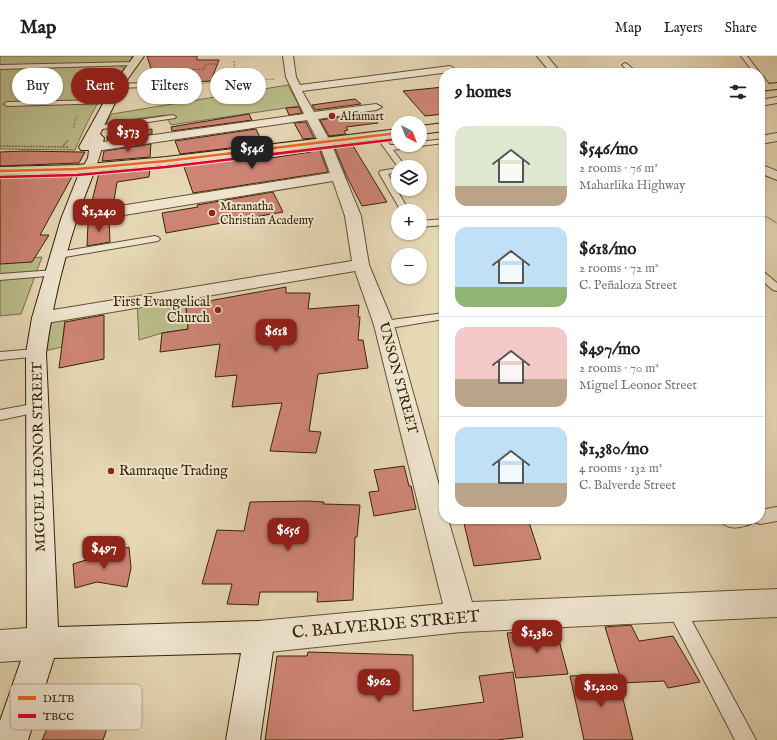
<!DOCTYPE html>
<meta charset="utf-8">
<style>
body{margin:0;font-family:"IM FELL English",serif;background:#f2f2f2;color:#202124;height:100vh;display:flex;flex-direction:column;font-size:15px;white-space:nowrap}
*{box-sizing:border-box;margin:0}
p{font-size:13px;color:#757577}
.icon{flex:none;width:22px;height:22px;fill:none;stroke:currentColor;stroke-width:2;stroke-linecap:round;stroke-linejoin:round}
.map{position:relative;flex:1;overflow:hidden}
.details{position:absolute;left:439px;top:12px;width:326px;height:456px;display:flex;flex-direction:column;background:#fff;border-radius:16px;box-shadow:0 1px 3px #0004}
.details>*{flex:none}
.top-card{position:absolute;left:12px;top:12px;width:367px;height:36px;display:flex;gap:8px}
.needle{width:26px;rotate:138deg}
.tools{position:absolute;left:391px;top:60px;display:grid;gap:8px}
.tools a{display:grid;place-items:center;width:36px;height:36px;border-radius:50%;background:#fff;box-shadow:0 1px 3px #0004;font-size:20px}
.price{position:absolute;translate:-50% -34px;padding:0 9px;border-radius:8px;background:#8f2418;color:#fff;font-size:13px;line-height:26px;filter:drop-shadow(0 1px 2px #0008)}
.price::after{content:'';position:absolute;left:50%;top:24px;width:12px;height:9px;margin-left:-6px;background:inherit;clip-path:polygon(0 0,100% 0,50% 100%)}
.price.selected{background:#222;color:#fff}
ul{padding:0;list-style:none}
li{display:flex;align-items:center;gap:12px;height:100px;padding:0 16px}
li+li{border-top:1px solid #e0e0e0}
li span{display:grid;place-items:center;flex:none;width:112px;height:80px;border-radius:12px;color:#555}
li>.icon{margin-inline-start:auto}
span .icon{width:48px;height:48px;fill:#fffc;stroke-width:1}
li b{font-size:17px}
h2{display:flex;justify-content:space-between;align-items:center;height:48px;padding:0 16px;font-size:17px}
.pill{padding:0 14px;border-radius:18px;background:#fff;box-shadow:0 1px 3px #0004;font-size:14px;line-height:36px}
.pill.selected{background:#8f2418;color:#fff}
header{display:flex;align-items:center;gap:24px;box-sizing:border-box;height:56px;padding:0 20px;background:#fff;border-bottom:1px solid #e0e0e0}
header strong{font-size:19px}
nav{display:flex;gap:22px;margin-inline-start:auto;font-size:14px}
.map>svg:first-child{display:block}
.green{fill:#babd8a;stroke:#787048}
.building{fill:#ce8475;stroke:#362306}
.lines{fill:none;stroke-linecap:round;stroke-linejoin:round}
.lane-casing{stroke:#625032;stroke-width:2}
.street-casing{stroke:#625032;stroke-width:2}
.secondary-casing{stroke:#362306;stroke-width:2}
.primary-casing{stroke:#362306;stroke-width:2}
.path-far1{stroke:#362306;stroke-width:1;stroke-dasharray:0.5 1;stroke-linecap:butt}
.path{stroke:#362306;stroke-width:1.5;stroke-dasharray:0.5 1;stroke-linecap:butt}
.lane{fill:#efe5cf;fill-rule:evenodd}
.street{fill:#efe5cf;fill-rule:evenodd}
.secondary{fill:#efe5cf;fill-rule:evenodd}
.primary{fill:#e6d7b5;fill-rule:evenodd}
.bus-1-casing{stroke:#efe5cf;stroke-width:4.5}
.bus-2-casing{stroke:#efe5cf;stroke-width:4.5}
.bus-1{stroke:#f26522;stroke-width:2.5}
.bus-2{stroke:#e4002b;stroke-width:2.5}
.poi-dot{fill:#8f2418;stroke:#efe5cf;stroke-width:1.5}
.labels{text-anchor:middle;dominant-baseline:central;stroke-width:4;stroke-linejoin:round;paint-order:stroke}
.far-poi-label{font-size:12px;fill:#362306;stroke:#efe5cf;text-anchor:start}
.poi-label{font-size:14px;fill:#362306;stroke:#efe5cf;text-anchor:end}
.street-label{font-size:14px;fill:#362306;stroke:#efe5cf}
.near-street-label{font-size:17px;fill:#362306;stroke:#efe5cf}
.key{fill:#efe5cf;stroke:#b8ab93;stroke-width:1}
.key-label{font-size:11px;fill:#362306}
</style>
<header>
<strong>Map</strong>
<nav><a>Map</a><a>Layers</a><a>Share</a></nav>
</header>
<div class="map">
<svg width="777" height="684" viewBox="0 0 777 684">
<rect width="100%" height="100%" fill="#e6d7b5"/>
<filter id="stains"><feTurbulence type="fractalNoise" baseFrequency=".005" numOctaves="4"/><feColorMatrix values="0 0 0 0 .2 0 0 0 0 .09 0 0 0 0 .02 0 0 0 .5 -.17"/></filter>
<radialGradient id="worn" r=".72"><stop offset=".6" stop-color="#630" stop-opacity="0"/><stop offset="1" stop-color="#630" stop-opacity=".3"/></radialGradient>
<path class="green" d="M0,0H132L130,7L118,9L125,12C106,26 84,71 75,94L0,93Z
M288,29L299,50L171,69L165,59L106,67L112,58Z
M42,201L21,258L0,260V204Z
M184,237L188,273L162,277L139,284L137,246Z
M41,262L65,263L62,291L36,297Z"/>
<path class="building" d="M147,0H197V4H219L211,25L177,27V23L174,21L168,25H155Z
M444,31V58L425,60L403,35Z
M355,43L361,48L315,54L312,49Z
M299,51L302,57L289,59L286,52Z
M369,57L378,67L346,71L348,74L344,75L346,78L329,80L320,64Z
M249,58L252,64L172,75L171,71Z
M306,66L314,82L303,83L294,67Z
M152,73V78L107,84V80Z
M256,73L263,88L180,98L175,85Z
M151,88L150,101L102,105L104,95Z
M352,88L387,146L362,150L346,119L334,90Z
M319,92L328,116L193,137L183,108L268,98L270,102L311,96L309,93Z
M24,95L81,96H85L79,107L0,110V96Z
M150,112L149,121L117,126L113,150L90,153L99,117Z
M73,119L40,179H49L32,206L0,208V120Z
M273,136L283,156L166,177L162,157L198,151L197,149Z
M109,163L110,186L87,190L88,167Z
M286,231V237H310L308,253L359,249L358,261H360L358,284H363L368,312L318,318L309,375L321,376L316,397L270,395L282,347L232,351L237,319L215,321L220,288L160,296L162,277L188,273L186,249Z
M104,259V303L59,312L65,266Z
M404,410L409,430H411L416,453L374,460L369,436L379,435L374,414Z
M308,445L324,446L323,448L360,449L357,481H355L353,544L317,546L318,536H260L258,549L227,548L232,528H202L217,474L244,475L250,446Z
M463,463H528L541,503L474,510Z
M129,491L131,512L127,531L97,526L75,532L73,508Z
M631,569L639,585L673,580L700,626L668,632L664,625L622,627L605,571Z
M556,573L568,618L516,622L507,577Z
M308,596L413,599V655L484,646L479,620L513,616L523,681L496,684H265L277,600H307Z
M617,618L633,684H584L570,620Z
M53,659L111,661L103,684H42Z"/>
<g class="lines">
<g class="lane-casing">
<path id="lane" d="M741,0H747L760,17H754Z
M135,6L136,7L133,9L0,13V9Z
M625,7L627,8L638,17H631L622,9Z
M760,18L762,19L771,31L770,32H766L760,24Z
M173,22L176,24L175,28L172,30L118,32L115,30L118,28L169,26L171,23Z
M109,44L111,45V47L7,50L4,48L7,46Z
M173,59L176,61L175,62L96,74L93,72L96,70Z
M376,77H382L390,89H415L411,91L393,94L406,111H398L375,79Z
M444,83V87L420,90L417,89H420V86Z
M398,112V116L388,118L409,155H401L379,117L380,115Z
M444,163V169L420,171V165Z
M155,180L158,181L160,183L158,185L59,202L54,199L59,196Z
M55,214L59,215L60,217L59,219L0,224V218Z
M760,215L764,216L777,227V235L773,234L760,223Z
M444,257V263L384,273L380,272L378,269L380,266L384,265Z
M36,293L40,294L42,297L40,300L0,304V296Z
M38,347L43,349L45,352L43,355L0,364V354Z
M777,451V465L760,468L754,466L753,463H760V454Z
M720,463H753L751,468C740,472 726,475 720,463Z
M675,542L681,545L756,684H735L666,551L669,545Z"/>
</g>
<g class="street-casing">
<path id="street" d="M283,0H293L296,21L300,29L450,10L455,13L450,16L302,35L314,56L376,48L382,51L376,54L318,63L331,87L361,160L369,209L394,269L444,447V463H448L472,546L777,533V561L461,576L259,597L248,592L243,581L248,570L259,565L443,548L374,269L355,215L41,268L34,266L32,262L34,258L41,256L352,205L345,160L333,125L69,168L64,166L61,163L64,160L69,158L330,117L319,87L307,64L96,95L92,94L90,91L92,88L96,87L304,58L286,21Z
M537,0H547L561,17H551Z
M777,41V47L760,50V44Z
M777,77V85L760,88V80Z
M760,108L777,115V124L760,117Z
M43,571L54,576L59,587L54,598L43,603L0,606V574Z"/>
</g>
<g class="secondary-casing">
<path id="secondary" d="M134,0H144L124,28L100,78L104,82C99,110 85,135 77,163C63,206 52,252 46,297L58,571L259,565L270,570L275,581L260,684H226L241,597L54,602L28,684H0V665L27,587L26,297L32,262L61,163L78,120L88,102L89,94H81L79,91L114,28Z"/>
</g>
<g class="primary-casing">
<path id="primary" d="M777,27V33L760,35V29Z
M444,67V75L420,78V70Z
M398,73V81L166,109L77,117L0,119V111L77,109L166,101Z"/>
</g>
<path class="path-far1" d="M234,5L235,18L232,23L233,25L275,23
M183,14L204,13L206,8H217
M187,30L232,23
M21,34L30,25
M74,72V66L78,60"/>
<path class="path" d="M0,90L69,91
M62,91L68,84
M760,157L777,167"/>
<use href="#lane" class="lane"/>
<use href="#street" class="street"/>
<use href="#secondary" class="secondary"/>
<use href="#primary" class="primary"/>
<g class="bus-1-casing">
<path id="bus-1" d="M0,115L77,113L166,105L398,77"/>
</g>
<g class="bus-2-casing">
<path id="bus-2" d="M0,121L77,119L166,111L398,83"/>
</g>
<use href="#bus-1" class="bus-1"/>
<use href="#bus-2" class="bus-2"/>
</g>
<g class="poi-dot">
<circle cx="332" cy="60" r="4"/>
<circle cx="212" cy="157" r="4"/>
<circle cx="218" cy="254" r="4"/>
<circle cx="111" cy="415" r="4"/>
</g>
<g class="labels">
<g class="far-poi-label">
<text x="340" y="60">Alfamart</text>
<text x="220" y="150">Maranatha<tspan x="220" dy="14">Christian Academy</tspan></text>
</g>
<g class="poi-label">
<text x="210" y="246">First Evangelical<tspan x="210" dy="16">Church</tspan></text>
<text x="119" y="415" text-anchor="start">Ramraque Trading</text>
</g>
<g class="street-label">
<text transform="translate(398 322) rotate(75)">UNSON STREET</text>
<text transform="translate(39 401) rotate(-91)">MIGUEL LEONOR STREET</text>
</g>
<g class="near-street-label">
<text transform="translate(386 569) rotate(-5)">C. BALVERDE STREET</text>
</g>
</g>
<rect x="10" y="628" width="132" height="46" rx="6" class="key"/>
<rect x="18" y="640" width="18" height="4" fill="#f26522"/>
<rect x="18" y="658" width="18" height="4" fill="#e4002b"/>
<g class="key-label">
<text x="43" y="646">DLTB</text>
<text x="43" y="664">TBCC</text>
</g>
<rect width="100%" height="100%" filter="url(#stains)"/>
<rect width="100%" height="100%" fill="url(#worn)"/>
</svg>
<div class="tools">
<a><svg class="needle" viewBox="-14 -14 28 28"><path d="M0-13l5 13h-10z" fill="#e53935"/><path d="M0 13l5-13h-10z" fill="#757577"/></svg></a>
<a><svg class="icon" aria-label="layers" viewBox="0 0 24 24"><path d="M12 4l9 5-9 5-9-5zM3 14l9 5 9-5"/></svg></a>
<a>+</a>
<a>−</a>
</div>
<b class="price" style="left:128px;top:97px">$373</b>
<b class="price selected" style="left:252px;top:114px">$546</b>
<b class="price" style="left:99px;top:177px">$1,240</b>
<b class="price" style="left:276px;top:297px">$618</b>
<b class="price" style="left:288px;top:496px">$656</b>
<b class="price" style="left:104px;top:514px">$497</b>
<b class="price" style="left:537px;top:598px">$1,380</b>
<b class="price" style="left:379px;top:647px">$962</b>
<b class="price" style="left:601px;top:652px">$1,200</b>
<div class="top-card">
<a class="pill">Buy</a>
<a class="pill selected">Rent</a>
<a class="pill">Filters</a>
<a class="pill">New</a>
</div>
<section class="details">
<h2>9 homes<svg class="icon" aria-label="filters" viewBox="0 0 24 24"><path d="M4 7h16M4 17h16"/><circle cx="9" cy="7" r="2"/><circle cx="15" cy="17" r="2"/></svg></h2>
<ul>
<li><span style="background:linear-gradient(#dfe7d0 75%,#b9a48a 0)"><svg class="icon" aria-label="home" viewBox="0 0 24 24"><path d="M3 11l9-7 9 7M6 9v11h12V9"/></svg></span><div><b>$546/mo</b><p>2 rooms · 76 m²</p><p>Maharlika Highway</p></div></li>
<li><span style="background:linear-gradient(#bfe0f5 75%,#8fb573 0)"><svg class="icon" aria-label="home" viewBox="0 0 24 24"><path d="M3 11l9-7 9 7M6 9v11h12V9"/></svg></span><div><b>$618/mo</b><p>2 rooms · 72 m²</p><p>C. Peñaloza Street</p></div></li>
<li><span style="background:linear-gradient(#f6c9c9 65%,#b9a48a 0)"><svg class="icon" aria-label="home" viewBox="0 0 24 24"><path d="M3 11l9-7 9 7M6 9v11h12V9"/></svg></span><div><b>$497/mo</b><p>2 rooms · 70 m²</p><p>Miguel Leonor Street</p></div></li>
<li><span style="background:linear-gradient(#bfe0f5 70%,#b9a48a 0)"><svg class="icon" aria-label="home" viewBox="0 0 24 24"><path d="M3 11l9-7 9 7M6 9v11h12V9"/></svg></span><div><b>$1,380/mo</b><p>4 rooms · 132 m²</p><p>C. Balverde Street</p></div></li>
</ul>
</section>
</div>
